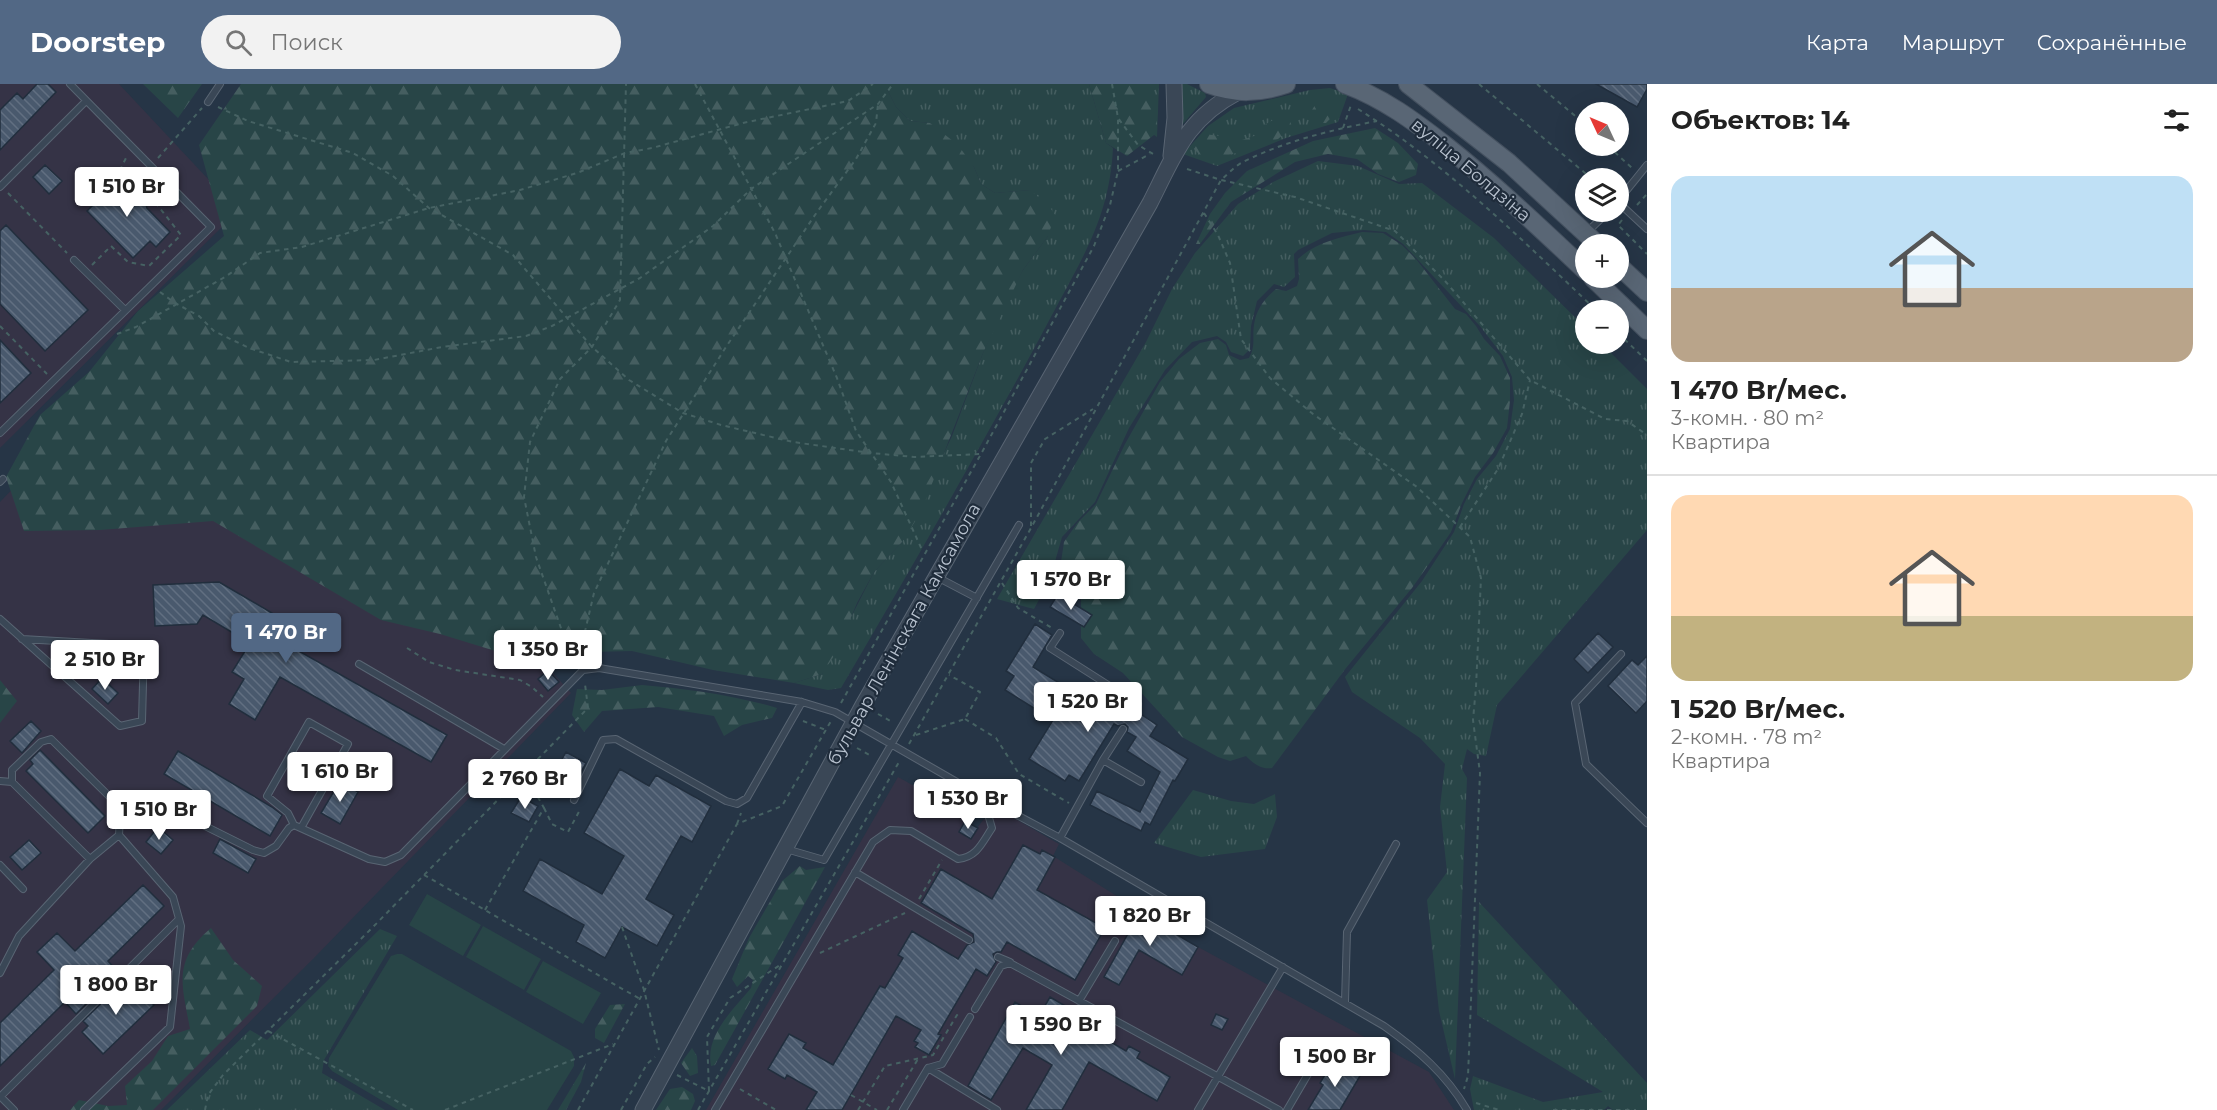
<!DOCTYPE html>
<html lang="ru">
<meta charset="utf-8">
<style>
body{margin:0;font-family:Montserrat,sans-serif;background:#f2f2f2;color:#222;height:100vh;display:flex;flex-direction:column;font-size:22px;white-space:nowrap}
*{box-sizing:border-box;margin:0}
p{font-size:20px;color:#767676}
.icon{flex:none;width:33px;height:33px;fill:none;stroke:currentColor;stroke-width:2;stroke-linecap:round;stroke-linejoin:round}
.map{position:relative;flex:1;overflow:hidden}
.panel{display:flex;flex-direction:column;background:#fff;width:570px}
.panel>*{flex:none}
.needle{width:39px;rotate:314deg}
.controls{position:absolute;left:1575px;top:18px;display:grid;gap:12px}
.controls a{display:grid;place-items:center;width:54px;height:54px;border-radius:50%;background:#fff;box-shadow:0 6px 24px #0002;font-size:30px}
.price{position:absolute;translate:-50% -51px;padding:0 14px;border-radius:6px;background:#fff;color:#222;font-size:20px;line-height:39px;filter:drop-shadow(0 2px 3px #0008)}
.price::after{content:'';position:absolute;left:50%;top:36px;width:18px;height:14px;margin-left:-9px;background:inherit;clip-path:polygon(0 0,100% 0,50% 100%)}
.price.current{background:#526885;color:#fff}
ul{padding:0;list-style:none}
li{display:grid;align-content:center;gap:12px;height:318px;padding:0 24px}
li+li{border-top:2px solid #e0e0e0}
li span{display:grid;place-items:center;height:186px;border-radius:18px;color:#555}
li>.icon{margin-inline-start:auto}
span .icon{width:108px;height:108px;fill:#fffc;stroke-width:1}
li b{font-size:26px}
h2{display:flex;justify-content:space-between;align-items:center;height:72px;padding:0 24px;font-size:26px}
header{display:flex;align-items:center;gap:36px;box-sizing:border-box;height:84px;padding:0 30px;background:#526885;color:#fff}
header strong{font-size:28px}
nav{display:flex;gap:33px;margin-inline-start:auto;font-size:21px}
.search{width:420px;height:54px;background:#f2f2f2;display:flex;align-items:center;gap:15px;box-sizing:border-box;padding:0 21px;border-radius:33px;color:#767676;font-size:22px}
main{display:flex;flex:1;min-height:0}
.map>svg:first-child{display:block}
.medical{fill:#353346}
.grass{fill:url(#grass-tufts)}
.forest{fill:url(#forest-firs)}
.pitch{fill:#284547}
.building{fill:url(#building-back-hatch);stroke:#212e3d;stroke-width:1.5}
.lines{fill:none;stroke-linecap:round;stroke-linejoin:round}
.service-casing{stroke:#596573;stroke-width:8}
.tertiary-casing{stroke:#596573;stroke-width:17}
.primary-casing{stroke:#44505f;stroke-width:20}
.path{stroke:#466263;stroke-width:2;stroke-dasharray:4.5 4.5;stroke-linecap:butt}
.service{stroke:#3a4756;stroke-width:6}
.tertiary{stroke:#3a4756;stroke-width:15}
.primary{stroke:#596675;stroke-width:18}
.labels{text-anchor:middle;dominant-baseline:central;stroke-width:4.5;stroke-linejoin:round;paint-order:stroke}
.street-label{font-size:18px;fill:#b8c2cf;stroke:#1f2c3b}
</style>
<header>
<strong>Doorstep</strong>
<div class="search"><svg class="icon" aria-label="search" viewBox="0 0 24 24"><circle cx="10" cy="10" r="6"/><path d="M15 15l6 6"/></svg>Поиск</div>
<nav><a>Карта</a><a>Маршрут</a><a>Сохранённые</a></nav>
</header>
<main>
<div class="map">
<svg width="1647" height="1026" viewBox="0 0 1647 1026">
<defs>
<pattern id="grass-tufts" width="24" height="20" patternUnits="userSpaceOnUse" patternTransform="scale(1.5)"><rect width="24" height="20" fill="#284547"/><path d="M3 7l-1-3M5 7V3M7 7l1-3M15 17l-1-3M17 17v-4M19 17l1-3" fill="none" stroke="#455e60"/></pattern>
<pattern id="forest-firs" width="22" height="20" patternUnits="userSpaceOnUse" patternTransform="scale(1.5)"><rect width="22" height="20" fill="#284547"/><path d="M5 1l3.5 6h-7zM16 11l3.5 6h-7z" fill="#455e60"/></pattern>
<pattern id="building-back-hatch" width="6" height="6" patternUnits="userSpaceOnUse" patternTransform="scale(1.5)"><rect width="6" height="6" fill="#49596d"/><path d="M-1 5l2 2M0 0l6 6M5-1l2 2" fill="none" stroke="#616f81"/></pattern>
</defs>
<rect width="100%" height="100%" fill="#263546"/>
<path class="medical" d="M0,0H119L238,127L0,364Z
M153,259L535,569L571,609L313,875L161,1026H0V418Z
M898,693L957,726L965,737L977,744L984,735L1007,730L1059,760L1053,772L1198,863L1429,988L1454,1026H706Z"/>
<path class="grass" d="M887,0H1089L1106,59L1113,64C1110,125 1089,163 1060,216C1043,248 1026,280 1008,312C954,410 898,507 841,604L828,606L794,599L822,590L874,488L902,458L952,352L983,269L1006,218L1023,186L1048,152L1030,106L995,109L981,100L974,83L930,39L910,37L896,23L887,5Z
M1121,0H1159L1157,53L1130,34Z
M1178,0H1187L1205,9L1206,13L1182,41H1177Z
M1330,4L1348,10L1338,38L1286,54L1217,82L1183,70L1208,42L1234,24L1310,6Z
M1318,77L1358,82L1399,100L1422,99L1494,154L1585,243L1586,260H1602L1647,305V446L1497,621L1486,672L1474,670L1467,665L1462,685L1467,694L1455,995L1439,927L1427,816L1447,788L1440,723L1445,680L1420,654L1352,608L1345,593L1422,497L1454,448L1464,420L1477,395L1496,372L1510,345L1514,316L1512,293L1503,272L1480,242L1403,160L1386,148L1364,146L1332,149L1298,166L1294,170L1295,193L1284,203L1274,200L1257,217L1251,242L1250,265L1243,272L1231,268L1226,258L1217,252L1192,258L1165,286L1129,344L1095,418L1062,453L1050,495L1034,525L997,515L1146,258L1172,205L1195,169L1238,120L1273,98Z
M1193,706L1231,717L1254,720L1275,710L1277,733L1265,765L1201,773L1154,759Z
M1479,818L1647,999V1026H1613L1608,1022L1604,1026H1474L1470,1005L1473,992L1543,1018L1603,1008L1477,931Z
M380,845L397,852L324,976L322,989L385,1026H167L250,946L267,956Z"/>
<path class="forest" d="M143,0H202L178,34Z
M241,0H887V5L896,23L910,37L930,39L958,61L974,83L981,100L995,109L1030,106L1049,122L1055,131L1048,152L1023,186L983,269L921,428L902,458L874,488L857,519L836,569L822,590L794,599L713,586L632,567L589,568L567,580H538L440,550L381,536L213,437L100,446L24,447L6,393L40,331L89,288L138,227L224,152L199,61Z
M1089,0H1145L1158,26L1154,51L1127,72L1106,59Z
M1338,13C1342,25 1334,31 1326,39H1314L1312,26L1317,18Z
M1287,28L1292,43L1278,55L1233,70L1214,74L1201,72L1194,65L1204,50L1220,52L1236,58L1257,51L1266,40Z
M1375,44L1398,59L1418,80L1416,91L1399,98L1378,90L1357,75L1328,70L1295,78L1231,118L1200,160H1196L1210,130L1225,109L1247,87L1313,57Z
M1362,148L1383,149L1402,161L1416,175L1455,225L1466,230L1476,242L1484,255L1500,272L1510,294V317L1507,344L1493,369L1475,393L1462,419L1451,448L1429,480L1412,504L1346,584L1272,684C1261,686 1253,679 1246,672L1230,677L1218,673L1182,653L1123,589L1094,570L1081,554V514L1066,495L1061,478L1064,458L1078,438L1096,420L1125,360L1160,298L1179,275L1200,259L1218,255L1226,261L1229,271L1240,276L1249,274C1256,261 1252,255 1254,241C1256,226 1264,215 1276,205L1286,207L1297,202L1299,195L1298,175C1316,158 1339,154 1362,148Z
M0,596L17,617L0,639Z
M642,601C688,605 733,611 777,624L772,634L742,641L724,652L714,632L658,623L602,627L584,648L572,631L577,605L602,606Z
M800,782L806,786L825,783L715,981L711,982C705,951 733,926 751,904L753,896L748,892L737,903L732,895L749,854L782,797Z
M211,844L233,876L262,902L257,922L153,1026H70L79,1016L108,1022L127,1021L125,1002L152,977L168,952L190,945C182,901 172,877 211,844Z
M625,920L604,959L595,954V945L610,921Z
M692,964L697,972L698,989L690,992L681,979Z
M586,979L581,998L566,1026H558Z
M682,1003L693,1010L695,1017L691,1026H656L670,1005Z"/>
<path class="pitch" d="M427,810L481,841L463,872L409,841Z
M483,842L541,875L524,906L466,873Z
M397,870H402L571,967L574,973V982L547,1026H398L332,987L328,982L329,974L391,872Z
M543,877L601,909L583,940L526,908Z"/>
<path class="building" d="M37,0H48L56,8L0,66V26L17,9L23,15Z
M1596,0H1647V5L1637,23Z
M45,81L62,97L49,110L33,93Z
M114,91L134,112L144,114L147,124L170,148L156,163L150,157L133,174L87,127L104,110L100,105Z
M6,141L88,226L45,267L0,220V147Z
M0,256L31,289L0,319Z
M219,498L272,529L267,538L302,558L297,566L447,651L431,678L280,593L255,636L229,620L244,595L232,588L250,559L203,531L197,540L155,542L153,501Z
M1058,510L1092,531L1084,543L1050,523Z
M1035,540L1052,551L1033,583L1108,629L1116,615L1130,624L1131,631L1135,632L1139,629L1157,641L1150,652L1188,675L1175,697L1173,696L1150,741L1145,738L1141,747L1090,721L1097,707L1140,728L1160,688L1127,667L1136,653L1127,648L1128,643L1125,640L1118,642L1114,640L1079,697L1069,691L1065,697L1029,675L1053,636L1005,606L1014,592L1006,587Z
M1598,549L1613,563L1588,589L1574,575Z
M1647,572V617L1636,629L1608,602L1632,576L1638,581Z
M548,586L559,598L548,607L538,595Z
M102,594L118,609L108,620L92,605Z
M31,637L41,647L22,669L10,657Z
M40,666L105,732L88,749L26,687L33,680L30,676Z
M178,667L272,723L282,731L270,752L164,690Z
M566,668L586,679L568,711L548,700Z
M620,685L649,702L656,691L711,722L692,758L681,752L646,815L674,831L657,862L622,843L605,874L576,858L584,841L523,807L540,775L602,810L624,772L584,749Z
M340,697L358,708L340,740L321,729Z
M521,713L538,722L529,738L511,729Z
M965,737L978,744L971,755L959,748Z
M158,743L173,756L161,770L146,758Z
M220,755L256,775L248,789L213,769Z
M29,756L41,769L22,786L10,773Z
M1023,761L1040,770L1042,766L1055,773L1037,806L1105,844L1075,896L1007,858L1001,868H997L993,870L996,878L987,892L976,885L938,950L941,951L929,971L915,963L918,959L914,957L921,946L896,932L842,1026H806L817,1008L787,991L785,995L768,985L789,950L806,959L803,964L833,981L880,902L885,904L903,874L898,871L912,847L958,875L967,861L974,858L973,850L921,819L941,785L992,815Z
M143,801L164,822L108,877L118,888L76,930L65,918L0,982V939L54,886L37,868L57,849L75,867Z
M1128,827L1140,834L1142,830L1198,863L1182,891L1139,866L1119,901L1104,893L1130,846L1121,840Z
M125,896L130,901L133,899L154,921L103,970L82,948L88,942L83,937Z
M1050,913L1096,940L1092,947L1126,967L1129,962L1140,968L1137,974L1170,993L1157,1017L1089,978L1062,1026H1026L1052,981L1023,964L991,1016L968,1002L1015,918L1039,932Z
M1216,930L1228,935L1222,946L1211,941Z
M1333,977L1360,992L1340,1026H1308L1323,1001L1320,999Z"/>
<g class="lines">
<g class="service-casing">
<path id="service" d="M208,18L220,0
M0,103L86,17
M1618,117L1647,81
M1618,118L1647,145
M1586,149L1608,128
M74,176L125,226
M0,349L211,143L70,0
M0,398L3,395
M937,493L977,514
M0,535L120,642L142,637L144,562L22,555
M1060,549L1050,564L1138,620L1134,627
M1621,570L1575,619L1586,680L1647,739
M359,580L504,665
M1103,676L1123,645
M0,697L12,698L90,775
M12,698V686L41,658L51,655L115,718L120,733L119,751L173,813L181,842L170,943L84,1026
M574,716L603,656L616,655L726,717L737,720L747,714L802,618
M155,738L173,726L253,766L264,769L276,762L289,744L294,741L369,775L385,778L401,771L583,586L599,584L802,618L835,628L983,713L1060,754L1384,942C1418,966 1446,990 1467,1026
M294,741L288,729L267,712L309,638L348,660L301,744
M1060,754L1103,676L1141,698
M786,765L824,776L1019,441
M0,781L23,805
M855,788L969,856
M998,873L1010,878
M0,889L19,852L90,775L119,751
M1079,917L1115,857
M1345,918L1347,848L1396,760
M975,925L1001,882L1010,879L1279,1026
M928,984L997,1026
M0,1012L14,1026
M1,1012L179,835
M715,1026L873,758L890,746L911,747L958,775C977,773 982,759 992,744L983,713
M903,1026L928,984L942,980L970,933
M1198,1026L1283,883
M1287,1026L1318,973"/>
</g>
<g class="tertiary-casing">
<path id="tertiary" d="M1171,72L1175,34L1174,0
M643,1026L863,621L1150,119C1175,70 1186,35 1238,8"/>
</g>
<g class="primary-casing">
<path id="primary" d="M1209,0C1236,10 1259,9 1286,0
M1345,0C1383,14 1414,37 1446,62C1495,101 1540,144 1586,187
M1408,0L1509,79L1597,160
M1618,181L1647,208
M1593,194L1647,246"/>
</g>
<path class="path" d="M695,0L775,149L837,294L856,347L891,398L923,468
M1112,0L1118,34L1138,61L1155,71
M1479,0L1591,94
M1537,0L1586,41
M218,23L248,37L353,69L393,92L429,124L513,171L592,263L629,296L683,329L721,341L793,358L871,369L914,373L981,370
M1358,25C1446,80 1521,155 1596,226
M1343,44L1351,21
M1608,62L1632,84
M158,74L202,24
M1187,85L1221,96L1295,113L1395,147L1445,197L1530,296L1605,335L1627,337L1647,351
M1118,87L1150,70
M8,109L67,169
M1637,121L1647,110
M1204,129L1218,151L1230,179L1241,255L1270,294L1313,330L1417,403L1470,453L1481,494L1476,603L1473,636L1480,689L1468,992L1464,1005
M1622,136L1618,141L1647,170
M92,181L111,162L128,178L149,182L181,151L151,113L119,88L127,72
M160,208L175,219L199,232L214,247L249,264L291,278L374,276L442,263L526,252L552,242L640,194L713,142L751,105L878,20L893,0
M0,242L47,290
M1618,249L1647,277
M117,250L136,243L225,193L260,169L302,163L429,124L520,106L577,89L625,69L652,64L743,39L848,17L873,0
M1031,442V379L1045,355L1093,325
M1460,443L1498,385L1522,330L1530,296
M1002,499L1018,524L1052,544
M407,564L429,578L455,586L520,596L532,603L543,613
M583,575L582,560L594,509L666,357L726,263L817,128L856,75L876,39L878,20
M578,576L562,547L536,473L524,413L530,358L560,295L592,263L620,216L626,0
M841,619L981,370L1094,162L1110,121L1118,87V34
M878,630L892,638
M965,635L996,654L1019,690L1069,719
M803,637L826,646
M916,651L965,635L980,608L949,591
M909,660L1031,444L1221,96C1228,90 1235,82 1243,78C1285,57 1332,46 1377,37
M857,664L871,672
M544,724L552,740L568,748L581,724
M737,740L741,729
M424,791L640,915
M919,815L942,776
M485,826L544,724L525,690
M622,843L644,906L659,966
M820,869L905,829
M268,947L413,1026
M677,991L709,1007L707,953L730,914L780,881
M740,1005L776,1026
M851,1011L877,1026
M1476,1019L1499,1026
M205,1026L208,1011L223,991L373,843L588,624L585,600
M445,1026L613,960
M578,1026L737,740L782,722L831,637
M621,1026L647,980L655,973
M698,1026L899,678
M858,1026L885,982L933,971L957,931L959,933
M887,1026L918,975
M1553,1026H1636"/>
<use href="#service" class="service"/>
<use href="#tertiary" class="tertiary"/>
<use href="#primary" class="primary"/>
</g>
<g class="labels">
<g class="street-label">
<text transform="translate(1471 86) rotate(40)">вуліца Болдзіна</text>
<text transform="translate(904 550) rotate(-61)">бульвар Ленінскага Камсамола</text>
</g>
</g>
</svg>
<div class="controls">
<a><svg class="needle" viewBox="-14 -14 28 28"><path d="M0-13l5 13h-10z" fill="#e53935"/><path d="M0 13l5-13h-10z" fill="#767676"/></svg></a>
<a><svg class="icon" aria-label="layers" viewBox="0 0 24 24"><path d="M12 4l9 5-9 5-9-5zM3 14l9 5 9-5"/></svg></a>
<a>+</a>
<a>−</a>
</div>
<b class="price" style="left:127px;top:134px">1 510 Br</b>
<b class="price" style="left:1071px;top:527px">1 570 Br</b>
<b class="price current" style="left:286px;top:580px">1 470 Br</b>
<b class="price" style="left:548px;top:597px">1 350 Br</b>
<b class="price" style="left:105px;top:607px">2 510 Br</b>
<b class="price" style="left:1088px;top:649px">1 520 Br</b>
<b class="price" style="left:340px;top:719px">1 610 Br</b>
<b class="price" style="left:525px;top:726px">2 760 Br</b>
<b class="price" style="left:968px;top:746px">1 530 Br</b>
<b class="price" style="left:159px;top:757px">1 510 Br</b>
<b class="price" style="left:1150px;top:863px">1 820 Br</b>
<b class="price" style="left:116px;top:932px">1 800 Br</b>
<b class="price" style="left:1061px;top:972px">1 590 Br</b>
<b class="price" style="left:1335px;top:1004px">1 500 Br</b>
</div>
<section class="panel">
<h2>Объектов: 14<svg class="icon" aria-label="filters" viewBox="0 0 24 24"><path d="M4 7h16M4 17h16"/><circle cx="9" cy="7" r="2"/><circle cx="15" cy="17" r="2"/></svg></h2>
<ul>
<li><span style="background:linear-gradient(#bfe0f5 60%,#b9a48a 0)"><svg class="icon" aria-label="home" viewBox="0 0 24 24"><path d="M3 11l9-7 9 7M6 9v11h12V9"/></svg></span><div><b>1 470 Br/мес.</b><p>3-комн. · 80 m²</p><p>Квартира</p></div></li>
<li><span style="background:linear-gradient(#ffd9b3 65%,#c2b280 0)"><svg class="icon" aria-label="home" viewBox="0 0 24 24"><path d="M3 11l9-7 9 7M6 9v11h12V9"/></svg></span><div><b>1 520 Br/мес.</b><p>2-комн. · 78 m²</p><p>Квартира</p></div></li>
</ul>
</section>
</main>
